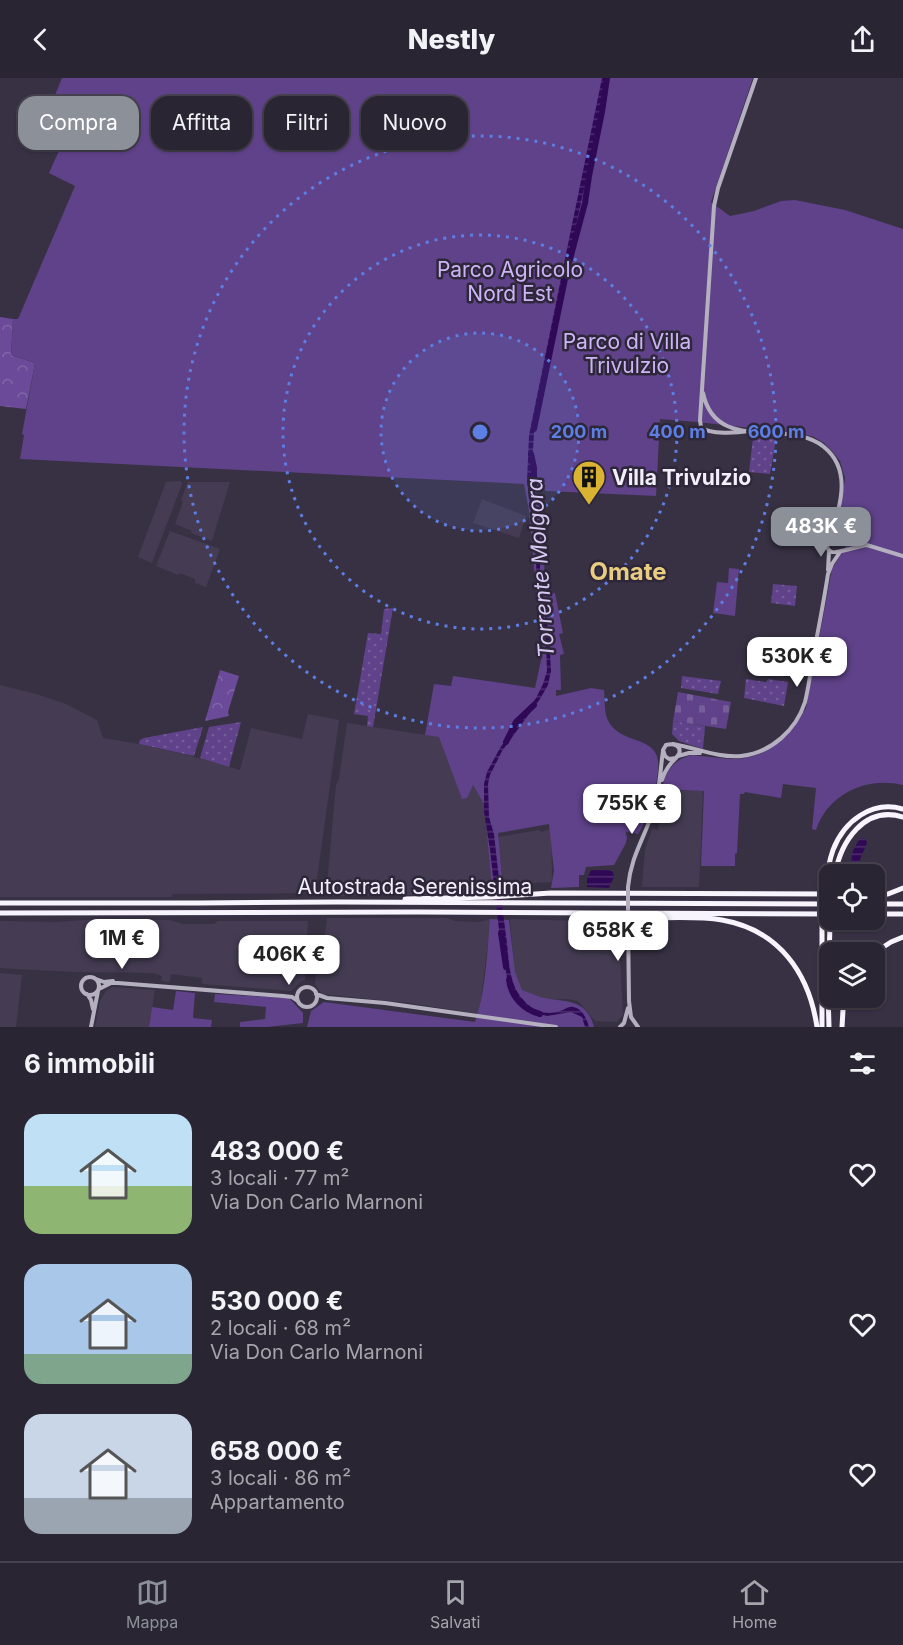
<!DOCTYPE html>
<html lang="it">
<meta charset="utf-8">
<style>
body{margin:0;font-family:Inter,sans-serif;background:#36313f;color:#f1f3f6;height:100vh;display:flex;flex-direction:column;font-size:22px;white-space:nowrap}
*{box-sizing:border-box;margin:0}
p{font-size:20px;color:#a5a5ac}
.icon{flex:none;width:33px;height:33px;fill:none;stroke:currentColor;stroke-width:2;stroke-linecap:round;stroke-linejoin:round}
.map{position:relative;height:949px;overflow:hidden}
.side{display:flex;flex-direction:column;background:#2a2533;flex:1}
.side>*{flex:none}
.top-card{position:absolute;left:18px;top:18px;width:600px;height:54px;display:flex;gap:12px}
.buttons{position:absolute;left:819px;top:786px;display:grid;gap:12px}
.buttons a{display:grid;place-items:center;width:66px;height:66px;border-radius:12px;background:#2a2533;box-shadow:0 2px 4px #0004,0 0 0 2px #46424e;font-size:30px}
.price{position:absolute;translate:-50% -51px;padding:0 14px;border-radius:12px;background:#fff;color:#222;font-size:20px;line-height:39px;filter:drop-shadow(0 2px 3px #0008)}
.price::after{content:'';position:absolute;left:50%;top:36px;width:18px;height:14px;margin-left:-9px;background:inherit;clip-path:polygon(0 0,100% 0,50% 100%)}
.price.on{background:#8c9099;color:#fff}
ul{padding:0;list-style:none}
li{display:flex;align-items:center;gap:18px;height:150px;padding:0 24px}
li span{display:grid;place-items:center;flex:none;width:168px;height:120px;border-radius:18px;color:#555}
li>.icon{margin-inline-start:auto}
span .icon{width:72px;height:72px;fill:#fffc;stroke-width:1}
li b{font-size:26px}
h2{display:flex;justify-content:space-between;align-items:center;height:72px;padding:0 24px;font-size:26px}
.pill{padding:0 21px;border-radius:18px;background:#2a2533;box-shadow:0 2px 4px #0004,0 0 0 2px #46424e;font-size:21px;line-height:54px}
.pill.on{background:#8c9099;color:#fff}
header{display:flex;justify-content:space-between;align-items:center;height:78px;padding:0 24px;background:#2a2533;font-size:27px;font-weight:800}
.menu{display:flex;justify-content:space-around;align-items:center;height:84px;border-top:2px solid #46424e;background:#2a2533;font-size:16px;color:#a5a5ac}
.menu a{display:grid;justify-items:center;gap:3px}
.menu .on{color:#8c9099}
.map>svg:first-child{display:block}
.built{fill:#453c53}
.grass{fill:url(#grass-dots)}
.forest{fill:url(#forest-crowns)}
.cemetery{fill:url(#cemetery-stones)}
.park{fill:#5f4289}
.water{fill:url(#water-rules)}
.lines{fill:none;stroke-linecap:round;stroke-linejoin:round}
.river{stroke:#300956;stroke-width:6}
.highway-tunnel{stroke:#544d5f;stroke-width:5;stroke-dasharray:5 2.5;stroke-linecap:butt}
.secondary{stroke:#b5b0bf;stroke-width:4}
.highway{stroke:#f7f4fd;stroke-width:5}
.secondary-bridge{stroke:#b5b0bf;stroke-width:4}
.ring{fill:none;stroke:#5d7ee2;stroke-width:3;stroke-dasharray:3 6}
.labels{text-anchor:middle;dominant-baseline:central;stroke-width:5;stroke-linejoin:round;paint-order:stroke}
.park-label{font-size:21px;fill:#ccb5f6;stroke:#2e2739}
.poi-label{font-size:21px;font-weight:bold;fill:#f2eefa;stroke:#2e2739;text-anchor:start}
.street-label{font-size:21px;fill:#f2eefa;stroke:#2e2739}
.water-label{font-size:22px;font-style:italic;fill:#d7c8f4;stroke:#2e2739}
.quarter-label{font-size:24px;font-weight:bold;fill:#e9ce82;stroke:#2e2739}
.centre{fill:#5d7ee2;stroke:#2e2739;stroke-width:3}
.ring-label{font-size:18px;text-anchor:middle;font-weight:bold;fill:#5d7ee2;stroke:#2e2739;stroke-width:5;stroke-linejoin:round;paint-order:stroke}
</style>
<header><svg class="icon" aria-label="back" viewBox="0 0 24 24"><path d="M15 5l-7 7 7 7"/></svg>Nestly<svg class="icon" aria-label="share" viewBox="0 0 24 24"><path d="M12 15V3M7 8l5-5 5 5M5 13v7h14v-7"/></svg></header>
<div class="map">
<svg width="903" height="949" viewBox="0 0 903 949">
<defs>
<pattern id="grass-dots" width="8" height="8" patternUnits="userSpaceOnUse" patternTransform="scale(1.5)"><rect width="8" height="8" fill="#5f4289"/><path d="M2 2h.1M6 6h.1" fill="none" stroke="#765e9b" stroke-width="1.8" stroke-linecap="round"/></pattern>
<pattern id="forest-crowns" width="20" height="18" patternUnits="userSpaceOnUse" patternTransform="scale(1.5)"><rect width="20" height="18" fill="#6b4b99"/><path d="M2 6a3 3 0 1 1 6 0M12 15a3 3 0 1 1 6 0" fill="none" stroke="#8165a8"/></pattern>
<pattern id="cemetery-stones" width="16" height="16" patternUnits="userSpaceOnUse" patternTransform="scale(1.5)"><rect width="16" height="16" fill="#5f4289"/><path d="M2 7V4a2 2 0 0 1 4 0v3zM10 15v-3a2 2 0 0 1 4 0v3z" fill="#765e9b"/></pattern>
<pattern id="water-rules" width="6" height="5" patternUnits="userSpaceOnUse" patternTransform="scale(1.5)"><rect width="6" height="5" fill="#300956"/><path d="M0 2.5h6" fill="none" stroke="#4e2d6f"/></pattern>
</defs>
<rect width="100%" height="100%" fill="#383144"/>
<path class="built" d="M181,403L182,406L152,485L138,479L166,404Z
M188,404H230L212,463L191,455L192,453L175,446L183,424L181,422Z
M482,421L526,438L519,460L473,445Z
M170,453L220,471L206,509L195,505V501L180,495L178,497L156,488Z
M0,607L36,616L66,626L97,642L103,660L139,666L191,678L240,692L251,650L302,661L308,636L339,642L315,815L173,816L171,819H0Z
M347,645L439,659L473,707L484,726L492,810H485V816L326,818L336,707L339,701Z
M664,712L703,713L699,809H642L645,772L652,751L658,752Z
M551,751L552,804L503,807L498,759L539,752L541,754Z
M327,840H447L455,843L478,844L491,841L479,936L409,925L322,916L315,906L317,887L326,850Z
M100,841L170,842L183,846H214L218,843H308L305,902L300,904L291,913L202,906V900L171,896L170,904L161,903L162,898L153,895L74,894L0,890V843L57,844Z
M510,841L618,844L623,937L617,944L595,943L578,923L568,921L531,922L520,911L515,902Z
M0,895L22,897L16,949H0Z
M113,909L155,912L149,949H95L100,923L106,913Z"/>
<path class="grass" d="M753,360L776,361L770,396L749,394Z
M773,506L797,508L795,528L771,525Z
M393,530L373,649L367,648L368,638L354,636L368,555L381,556L384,531Z
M682,598L721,603L718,616L681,610Z
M746,601L766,604L768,601L788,604L784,628L744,620Z
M673,643L705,648L703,671L679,663L672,656Z
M241,644L229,689L200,680L209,649Z
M203,649L194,678L139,666L140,662L144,660Z"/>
<path class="forest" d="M0,239L13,241L11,277L35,285L26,331L0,328Z
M220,592L239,598L228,634L229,638L205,643Z"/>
<path class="cemetery" d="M678,614L731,624L726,651L673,643Z"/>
<path class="park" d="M62,0H753L711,124L730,138L754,133L781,123L795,122L845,132L903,151V707C868,698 828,715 816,752L812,751L816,710L783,706L781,720L745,714L744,716H740L737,775L735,776V788H701L704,713L678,712L677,710L665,709L663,707C666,691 676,681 692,677C704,678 717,680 730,681C767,682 788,659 806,630L832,491L845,470V466L840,447V438L845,400L840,383L832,373L824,365L814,359L803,356L697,344L660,341L656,418L546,413L543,410H537L542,449L546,516L555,515L563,555L559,556L564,576L560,577L561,612H556V618L591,610L604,612C605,621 604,632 607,640C617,667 657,657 658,684C659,691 657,700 656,708H654C651,724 648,742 638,756L626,754V756L627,759L626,765L614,787L586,789L584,797H579V809L551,810L554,793L549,746L498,755L503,811L492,810L484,726L473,707L467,720L462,721L439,659L425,657L434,606L451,608L453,598L535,610L543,573V551L537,524L529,433L524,406L20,381L24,357L22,356L35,285L11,277L13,241H18L75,108L49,95L79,28L55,17Z
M804,436L831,440L827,457L816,463L802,465Z
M729,490L739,491L735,538L713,535L717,504L728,505Z
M490,841L509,842L515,894L522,912C528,914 534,917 540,919C565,925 586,919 594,949H307L311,933L324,924L475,944C486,912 487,875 490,841Z
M176,913L195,915L193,940L212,942L211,949H149L152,929L173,932Z
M215,916L289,920L303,935V945L267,949H240V944L265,941L266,929L214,924Z"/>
<path class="water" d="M602,0H608L564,203L535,342L532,385L535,405L534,430L540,461V495L549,559L551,593L548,607L540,621L502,673L490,697L488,706L489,739L494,756C498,792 502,829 507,865C509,883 509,903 520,918C531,932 543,938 560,933C564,932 569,928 573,929C582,930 587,941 589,949H585L582,939L571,934L547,938L532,934L521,926L511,910L507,900L499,852L490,772L484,734V706L487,694L500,670L536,620L543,606L547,593L546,563L537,505L535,463L527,404L529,357Z
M861,760L866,761L867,765L859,784L854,786L852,784C850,777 856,765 861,760Z
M591,792H609L613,794L614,799L609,810L587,809V801Z"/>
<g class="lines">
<path class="river" d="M534,351L566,196L585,125L589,98L602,34L607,0
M531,376L534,390V411
M506,664L516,644L534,627
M501,855L506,889
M509,902C511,919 524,932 540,936"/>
<path class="highway-tunnel" d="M822,847L825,813"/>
<path class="secondary" d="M703,315C716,377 788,339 824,369C850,390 842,423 833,450C831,455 827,462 827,467C827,470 829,473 832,474C835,476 859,468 867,467
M749,353C737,355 710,357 701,349L700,342L714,128L718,110L756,0
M838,436L839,459
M830,460L835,458L844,460L903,478
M828,492L829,473
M673,666C697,670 717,680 741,678C771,675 796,652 805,624C809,608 811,590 814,574C819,548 824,522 828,496L832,486L840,474
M678,678L689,675H700
M662,702C664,695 667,690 672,684C673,683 678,678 679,676C682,667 673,665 666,667L663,672L665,678L669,681L676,680
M628,809C631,778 644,761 653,733C660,714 660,693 663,673
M628,844L629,923L631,939L638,949
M81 908a9 9 0 1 1 18 0a9 9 0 1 1-18 0Z
M96,901L104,904L113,903
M297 919a10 10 0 1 1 20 0a10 10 0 1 1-20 0Z
M99,911L111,905H118L283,918L292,919L298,923
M87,916L91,922L93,931
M316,916L327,920L385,925L556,949
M91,949L98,913
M620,949L624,945L628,930"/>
<path class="highway" d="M835,796C841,764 864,727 903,739
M826,809C827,796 829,783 833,772C844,743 872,722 903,731
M874,817L888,816L903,810
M405,821L491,819L551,815L830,816
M0,825H199L338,824L830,826
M874,826H903
M0,835L417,834L830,836
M874,836H903
M641,837L647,840C672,840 697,838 722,842C779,852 809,895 817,949
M822,847V949
M874,875L891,864L903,859
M829,949L828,914L830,847
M842,949L843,932L845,920"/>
<path class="secondary-bridge" d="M628,844V809"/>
</g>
<circle cx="480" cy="354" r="99" fill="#5d7ee2" fill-opacity=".12"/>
<g class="ring">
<circle cx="480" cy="354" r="99"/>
<circle cx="480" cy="354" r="197"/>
<circle cx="480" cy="354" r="296"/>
</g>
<defs>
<g id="building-pin" transform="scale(1.725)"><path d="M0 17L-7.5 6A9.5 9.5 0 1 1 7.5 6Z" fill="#dab333" stroke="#2e2739"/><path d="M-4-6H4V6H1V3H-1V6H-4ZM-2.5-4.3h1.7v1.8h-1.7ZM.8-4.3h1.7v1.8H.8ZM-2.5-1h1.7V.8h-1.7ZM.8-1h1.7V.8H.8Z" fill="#111"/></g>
</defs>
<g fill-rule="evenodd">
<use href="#building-pin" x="589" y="399"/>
</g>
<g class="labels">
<g class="park-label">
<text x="510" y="191">Parco Agricolo<tspan x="510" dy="24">Nord Est</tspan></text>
<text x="627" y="263">Parco di Villa<tspan x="627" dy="24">Trivulzio</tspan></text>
</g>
<g class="poi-label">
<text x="612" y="399">Villa Trivulzio</text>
</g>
<g class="street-label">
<text x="415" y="808">Autostrada Serenissima</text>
</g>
<g class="water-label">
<text transform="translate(540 490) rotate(-94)">Torrente Molgora</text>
</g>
<g class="quarter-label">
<text x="628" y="493">Omate</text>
</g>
</g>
<circle cx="480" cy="354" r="9" class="centre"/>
<g class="ring-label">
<text x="579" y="360">200 m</text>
<text x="677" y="360">400 m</text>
<text x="776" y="360">600 m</text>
</g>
</svg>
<div class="buttons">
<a><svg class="icon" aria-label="locate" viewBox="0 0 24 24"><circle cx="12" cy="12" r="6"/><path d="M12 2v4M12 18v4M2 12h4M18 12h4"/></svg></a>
<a><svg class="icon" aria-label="layers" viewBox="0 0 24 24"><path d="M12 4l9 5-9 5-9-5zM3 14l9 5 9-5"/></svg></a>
</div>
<b class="price on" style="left:821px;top:480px">483K €</b>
<b class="price" style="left:797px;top:610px">530K €</b>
<b class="price" style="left:632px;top:757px">755K €</b>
<b class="price" style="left:618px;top:884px">658K €</b>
<b class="price" style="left:122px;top:892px">1M €</b>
<b class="price" style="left:289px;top:908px">406K €</b>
<div class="top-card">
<a class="pill on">Compra</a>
<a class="pill">Affitta</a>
<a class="pill">Filtri</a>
<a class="pill">Nuovo</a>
</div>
</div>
<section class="side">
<h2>6 immobili<svg class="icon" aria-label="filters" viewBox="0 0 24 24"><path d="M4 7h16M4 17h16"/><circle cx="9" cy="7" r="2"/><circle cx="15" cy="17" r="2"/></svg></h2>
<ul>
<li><span style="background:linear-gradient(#bfe0f5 60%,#8fb573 0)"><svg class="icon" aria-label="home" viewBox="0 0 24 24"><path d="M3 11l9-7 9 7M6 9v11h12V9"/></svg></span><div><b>483 000 €</b><p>3 locali · 77 m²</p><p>Via Don Carlo Marnoni</p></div><svg class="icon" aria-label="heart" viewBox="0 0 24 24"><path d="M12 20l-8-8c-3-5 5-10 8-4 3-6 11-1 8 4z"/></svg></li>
<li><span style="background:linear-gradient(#a9c7e8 75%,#7fa58c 0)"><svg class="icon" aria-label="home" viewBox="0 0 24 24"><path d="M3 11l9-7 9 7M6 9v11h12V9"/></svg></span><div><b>530 000 €</b><p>2 locali · 68 m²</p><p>Via Don Carlo Marnoni</p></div><svg class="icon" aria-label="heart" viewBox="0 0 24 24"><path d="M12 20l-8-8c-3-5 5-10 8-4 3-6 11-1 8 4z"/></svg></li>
<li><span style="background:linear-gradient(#c9d6e8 70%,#9aa5b1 0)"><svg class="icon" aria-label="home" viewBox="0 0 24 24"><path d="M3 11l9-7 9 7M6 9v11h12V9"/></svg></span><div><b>658 000 €</b><p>3 locali · 86 m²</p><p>Appartamento</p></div><svg class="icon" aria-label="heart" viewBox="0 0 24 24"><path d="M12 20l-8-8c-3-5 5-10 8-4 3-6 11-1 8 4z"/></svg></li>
</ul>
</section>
<nav class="menu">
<a class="on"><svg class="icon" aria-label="map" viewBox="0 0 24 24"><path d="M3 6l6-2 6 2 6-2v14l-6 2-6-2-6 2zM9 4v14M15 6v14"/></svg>Mappa</a>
<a><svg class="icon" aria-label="saved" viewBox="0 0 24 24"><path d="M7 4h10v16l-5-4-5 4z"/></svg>Salvati</a>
<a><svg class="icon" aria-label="home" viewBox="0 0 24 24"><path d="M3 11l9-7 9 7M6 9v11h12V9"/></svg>Home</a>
</nav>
